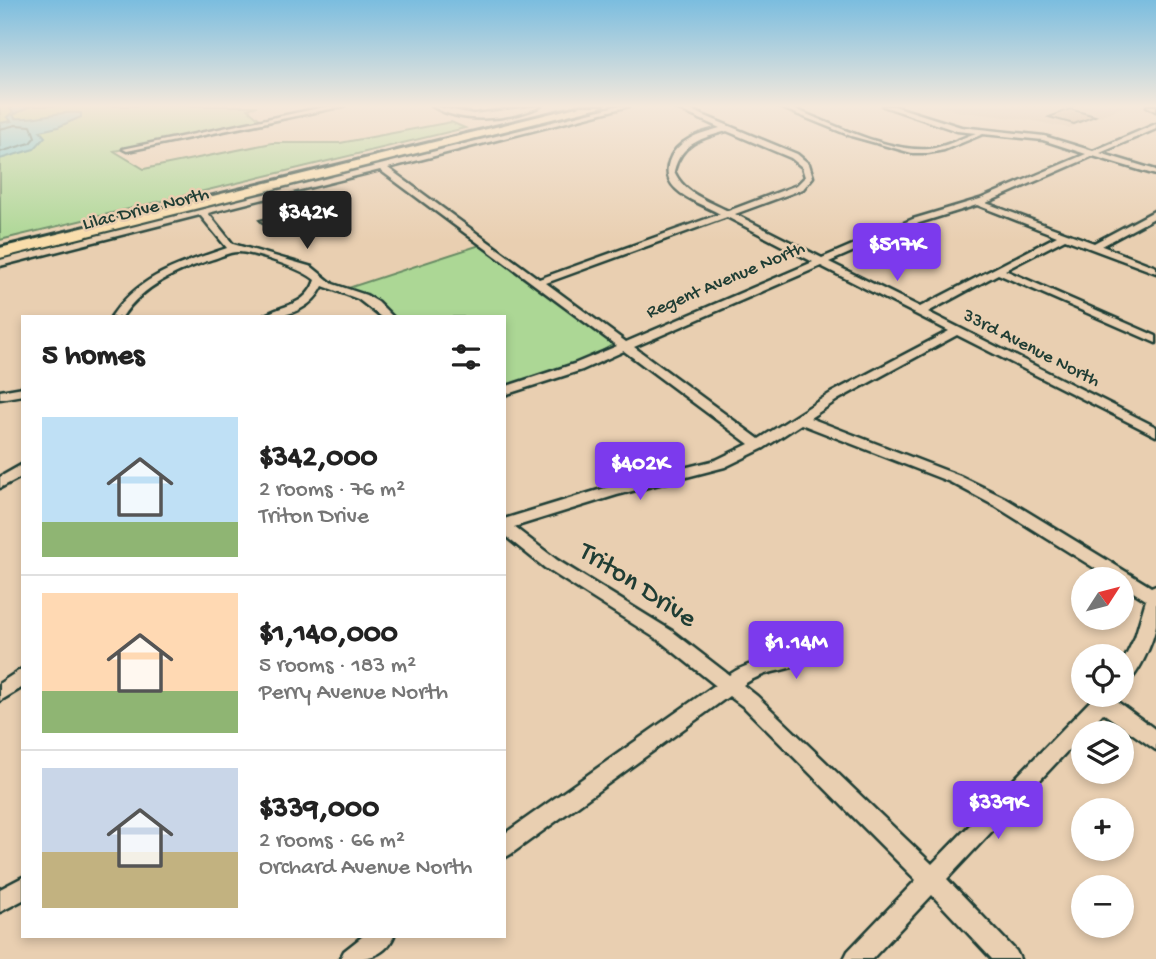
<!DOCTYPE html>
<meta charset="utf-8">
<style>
body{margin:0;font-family:"Gochi Hand",sans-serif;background:#f6f6f6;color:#222;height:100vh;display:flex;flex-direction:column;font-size:26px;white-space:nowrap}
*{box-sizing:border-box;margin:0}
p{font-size:23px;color:#767676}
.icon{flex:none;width:38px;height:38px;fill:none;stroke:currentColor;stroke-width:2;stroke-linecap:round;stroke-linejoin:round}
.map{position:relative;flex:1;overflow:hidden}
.sheet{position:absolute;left:21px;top:315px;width:485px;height:623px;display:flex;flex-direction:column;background:#fff;border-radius:0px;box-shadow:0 4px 10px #0003}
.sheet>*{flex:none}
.needle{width:46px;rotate:54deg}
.fabs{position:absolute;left:1071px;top:567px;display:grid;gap:14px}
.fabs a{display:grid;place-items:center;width:63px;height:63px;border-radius:50%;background:#fff;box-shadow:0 4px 10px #0003;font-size:35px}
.price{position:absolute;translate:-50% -60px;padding:0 16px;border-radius:7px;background:#7c3aed;color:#fff;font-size:23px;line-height:46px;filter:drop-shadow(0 2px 4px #0008)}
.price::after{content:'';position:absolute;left:50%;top:42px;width:21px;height:16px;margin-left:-10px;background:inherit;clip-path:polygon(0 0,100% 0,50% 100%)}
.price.active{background:#222;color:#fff}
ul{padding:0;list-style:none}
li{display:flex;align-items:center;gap:21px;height:175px;padding:0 21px}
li+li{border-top:2px solid #e0e0e0}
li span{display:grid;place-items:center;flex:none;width:196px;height:140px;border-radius:0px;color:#555}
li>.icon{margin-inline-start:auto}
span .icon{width:84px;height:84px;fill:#fffc;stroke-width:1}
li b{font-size:30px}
h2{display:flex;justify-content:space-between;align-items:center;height:84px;padding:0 21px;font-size:30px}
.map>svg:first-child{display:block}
.built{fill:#d9c0a2}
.green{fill:#acd795;stroke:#668a64;stroke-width:2}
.water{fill:#79cad1;stroke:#559292;stroke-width:2}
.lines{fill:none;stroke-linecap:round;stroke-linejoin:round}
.shore{stroke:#437573;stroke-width:2}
.building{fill:#c2a886;stroke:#1f3d34;stroke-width:2}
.minor-casing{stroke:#1f3d34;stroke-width:5}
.tertiary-casing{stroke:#1f3d34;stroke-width:5}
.motorway-casing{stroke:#1f3d34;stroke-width:6}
.minor{fill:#e9cfb1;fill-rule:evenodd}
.tertiary{fill:#e9cfb1;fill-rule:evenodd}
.motorway{fill:#f9ddab;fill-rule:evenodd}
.labels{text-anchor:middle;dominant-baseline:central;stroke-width:5;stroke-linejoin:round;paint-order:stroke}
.far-street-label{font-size:19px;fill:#1f3d34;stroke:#e9cfb1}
.near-street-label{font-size:28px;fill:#1f3d34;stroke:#e9cfb1}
</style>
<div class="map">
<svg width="1156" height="959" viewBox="0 0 1156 959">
<rect width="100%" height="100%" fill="#e9cfb1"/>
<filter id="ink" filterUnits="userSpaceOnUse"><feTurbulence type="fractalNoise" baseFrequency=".0143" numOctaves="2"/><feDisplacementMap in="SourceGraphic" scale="14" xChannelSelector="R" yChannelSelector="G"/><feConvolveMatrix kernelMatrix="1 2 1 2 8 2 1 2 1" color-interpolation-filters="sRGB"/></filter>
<g filter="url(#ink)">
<path class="built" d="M942,106H1125L1069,128L1029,120L957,111Z"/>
<path class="green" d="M0,106H257L248,109L262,121L114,151L144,169L272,143H340L451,122L465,128L0,240Z
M480,245L612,342V345L587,360L504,387V317H393L373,298L348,288Z"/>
<path class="water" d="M15,106H31L13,115L15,118C38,120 59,110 81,113V117L58,127L40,131L45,137L34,149L0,159V123L11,121L7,117L13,112L10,109Z"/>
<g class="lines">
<path class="shore" d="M0,129L16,125L31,126L35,137L30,143L0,152"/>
</g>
<path class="building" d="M1070,109L1095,116L1074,124L1049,117Z
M316,196L326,205L300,212L311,226L298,229L289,222L267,228L259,220L278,215L271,208Z"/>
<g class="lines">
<g class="minor-casing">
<path id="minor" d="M329,106H344L127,151L123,149Z
M432,106L473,114L541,106C509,120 463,125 432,106Z
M616,106H629L388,168L539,279L720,214C706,206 687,200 676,189C659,173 670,149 689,139C698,133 710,131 720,128L671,106H681L797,154L809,164L813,177L803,189L735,214L822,258L913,219L980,199L1086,154L1043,140L983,134L944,150L928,153H912L851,136L777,106H787C829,122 884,152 929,149C945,147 961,138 976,133L957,131L883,106H894L961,127L1044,136L1093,151L1156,124V129L1100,153L1156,170V175L1093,156L986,203L1094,243L1156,210V217L1102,246L1156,267V273L1065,239L1005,270L1156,336V343L998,274L928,312L1156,427V436L957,335L839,399L810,418L960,476L1005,498L1151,587L1156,585C1156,598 1156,612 1156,625C1154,640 1137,681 1122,686V664L1135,637L1146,600L1122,585V579H1112L995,506L950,482L801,424L764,448L725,467L617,495L514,527L557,560L672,631L729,675C760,653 793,665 813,628L819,626L825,628L828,633C804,681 777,661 743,685L757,696L932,864L1096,695H1117L1115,700L1156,730V750L1103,713L947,879L1016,951L1020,959H992L932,895L872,959H844L848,951L916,880L745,708L729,696L511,854L504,858V834L715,685L660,641L545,568L504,535V519L615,485L716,460L749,444L624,351L582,370L504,395V387L574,364L617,346L380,170L208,213L233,244L312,267L333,284L366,295L378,302L393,317H381L358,299L323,286C311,310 287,317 262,317C282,304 306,307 315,280C303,269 256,253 239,252C231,251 220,257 213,259C177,271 143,285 122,317H111C140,274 181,264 227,248L200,215L0,266V260ZM727,131L791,158L802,167L805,177L797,185L728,211C707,200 684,194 674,171C681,143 702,138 727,131ZM977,205L1057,236L920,307L829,262L919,223ZM727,217L813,262L626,342L546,283ZM821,266L949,331L831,393L759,439L634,347Z
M23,387V395L0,399V391Z
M23,464V476L0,488V477Z
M23,668V687L0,701V683Z
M23,877V900L0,912V889Z
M363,936H394C384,959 363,959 340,959L344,951Z"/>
</g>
<g class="tertiary-casing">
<path id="tertiary" d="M1147,106H1156V111Z"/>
</g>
<g class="motorway-casing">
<path id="motorway" d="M581,106H603L0,258V248Z"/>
</g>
<use href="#minor" class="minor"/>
<use href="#tertiary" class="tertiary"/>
<use href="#motorway" class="motorway"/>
</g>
</g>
<linearGradient id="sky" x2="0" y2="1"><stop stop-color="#7bbddf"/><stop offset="0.44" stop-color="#f5e9dc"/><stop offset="1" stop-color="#f5e9dc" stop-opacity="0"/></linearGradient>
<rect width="1156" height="241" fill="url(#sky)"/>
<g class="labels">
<g class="far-street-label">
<text transform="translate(146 210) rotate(-14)">Lilac Drive North</text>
<text transform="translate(726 281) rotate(-23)">Regent Avenue North</text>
<text transform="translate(1031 349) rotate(27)">33rd Avenue North</text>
</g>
<g class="near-street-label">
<text transform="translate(637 586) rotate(33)">Triton Drive</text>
</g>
</g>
</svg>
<div class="fabs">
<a><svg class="needle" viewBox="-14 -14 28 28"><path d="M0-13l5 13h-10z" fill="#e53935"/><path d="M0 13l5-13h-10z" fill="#767676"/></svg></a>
<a><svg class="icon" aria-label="locate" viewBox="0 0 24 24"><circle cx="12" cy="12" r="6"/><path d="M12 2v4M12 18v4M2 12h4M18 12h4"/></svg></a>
<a><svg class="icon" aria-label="layers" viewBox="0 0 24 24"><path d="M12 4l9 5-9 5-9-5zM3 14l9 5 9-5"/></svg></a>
<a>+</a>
<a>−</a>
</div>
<b class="price active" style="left:307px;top:251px">$342K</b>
<b class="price" style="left:897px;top:283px">$517K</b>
<b class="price" style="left:640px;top:502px">$402K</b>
<b class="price" style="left:796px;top:681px">$1.14M</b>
<b class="price" style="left:998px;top:841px">$339K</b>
<section class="sheet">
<h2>5 homes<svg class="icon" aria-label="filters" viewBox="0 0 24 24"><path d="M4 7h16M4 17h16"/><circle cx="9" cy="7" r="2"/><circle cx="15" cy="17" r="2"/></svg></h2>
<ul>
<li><span style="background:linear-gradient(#bfe0f5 75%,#8fb573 0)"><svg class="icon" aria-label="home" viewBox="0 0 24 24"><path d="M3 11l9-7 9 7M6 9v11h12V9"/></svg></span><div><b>$342,000</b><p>2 rooms · 76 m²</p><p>Triton Drive</p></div></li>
<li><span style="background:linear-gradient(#ffd9b3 70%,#8fb573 0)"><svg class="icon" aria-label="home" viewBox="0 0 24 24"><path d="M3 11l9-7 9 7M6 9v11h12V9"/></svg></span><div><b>$1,140,000</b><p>5 rooms · 183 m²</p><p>Perry Avenue North</p></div></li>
<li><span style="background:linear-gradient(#c9d6e8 60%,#c2b280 0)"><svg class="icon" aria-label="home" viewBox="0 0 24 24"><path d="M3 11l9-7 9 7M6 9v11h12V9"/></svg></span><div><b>$339,000</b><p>2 rooms · 66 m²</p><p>Orchard Avenue North</p></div></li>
</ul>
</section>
</div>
